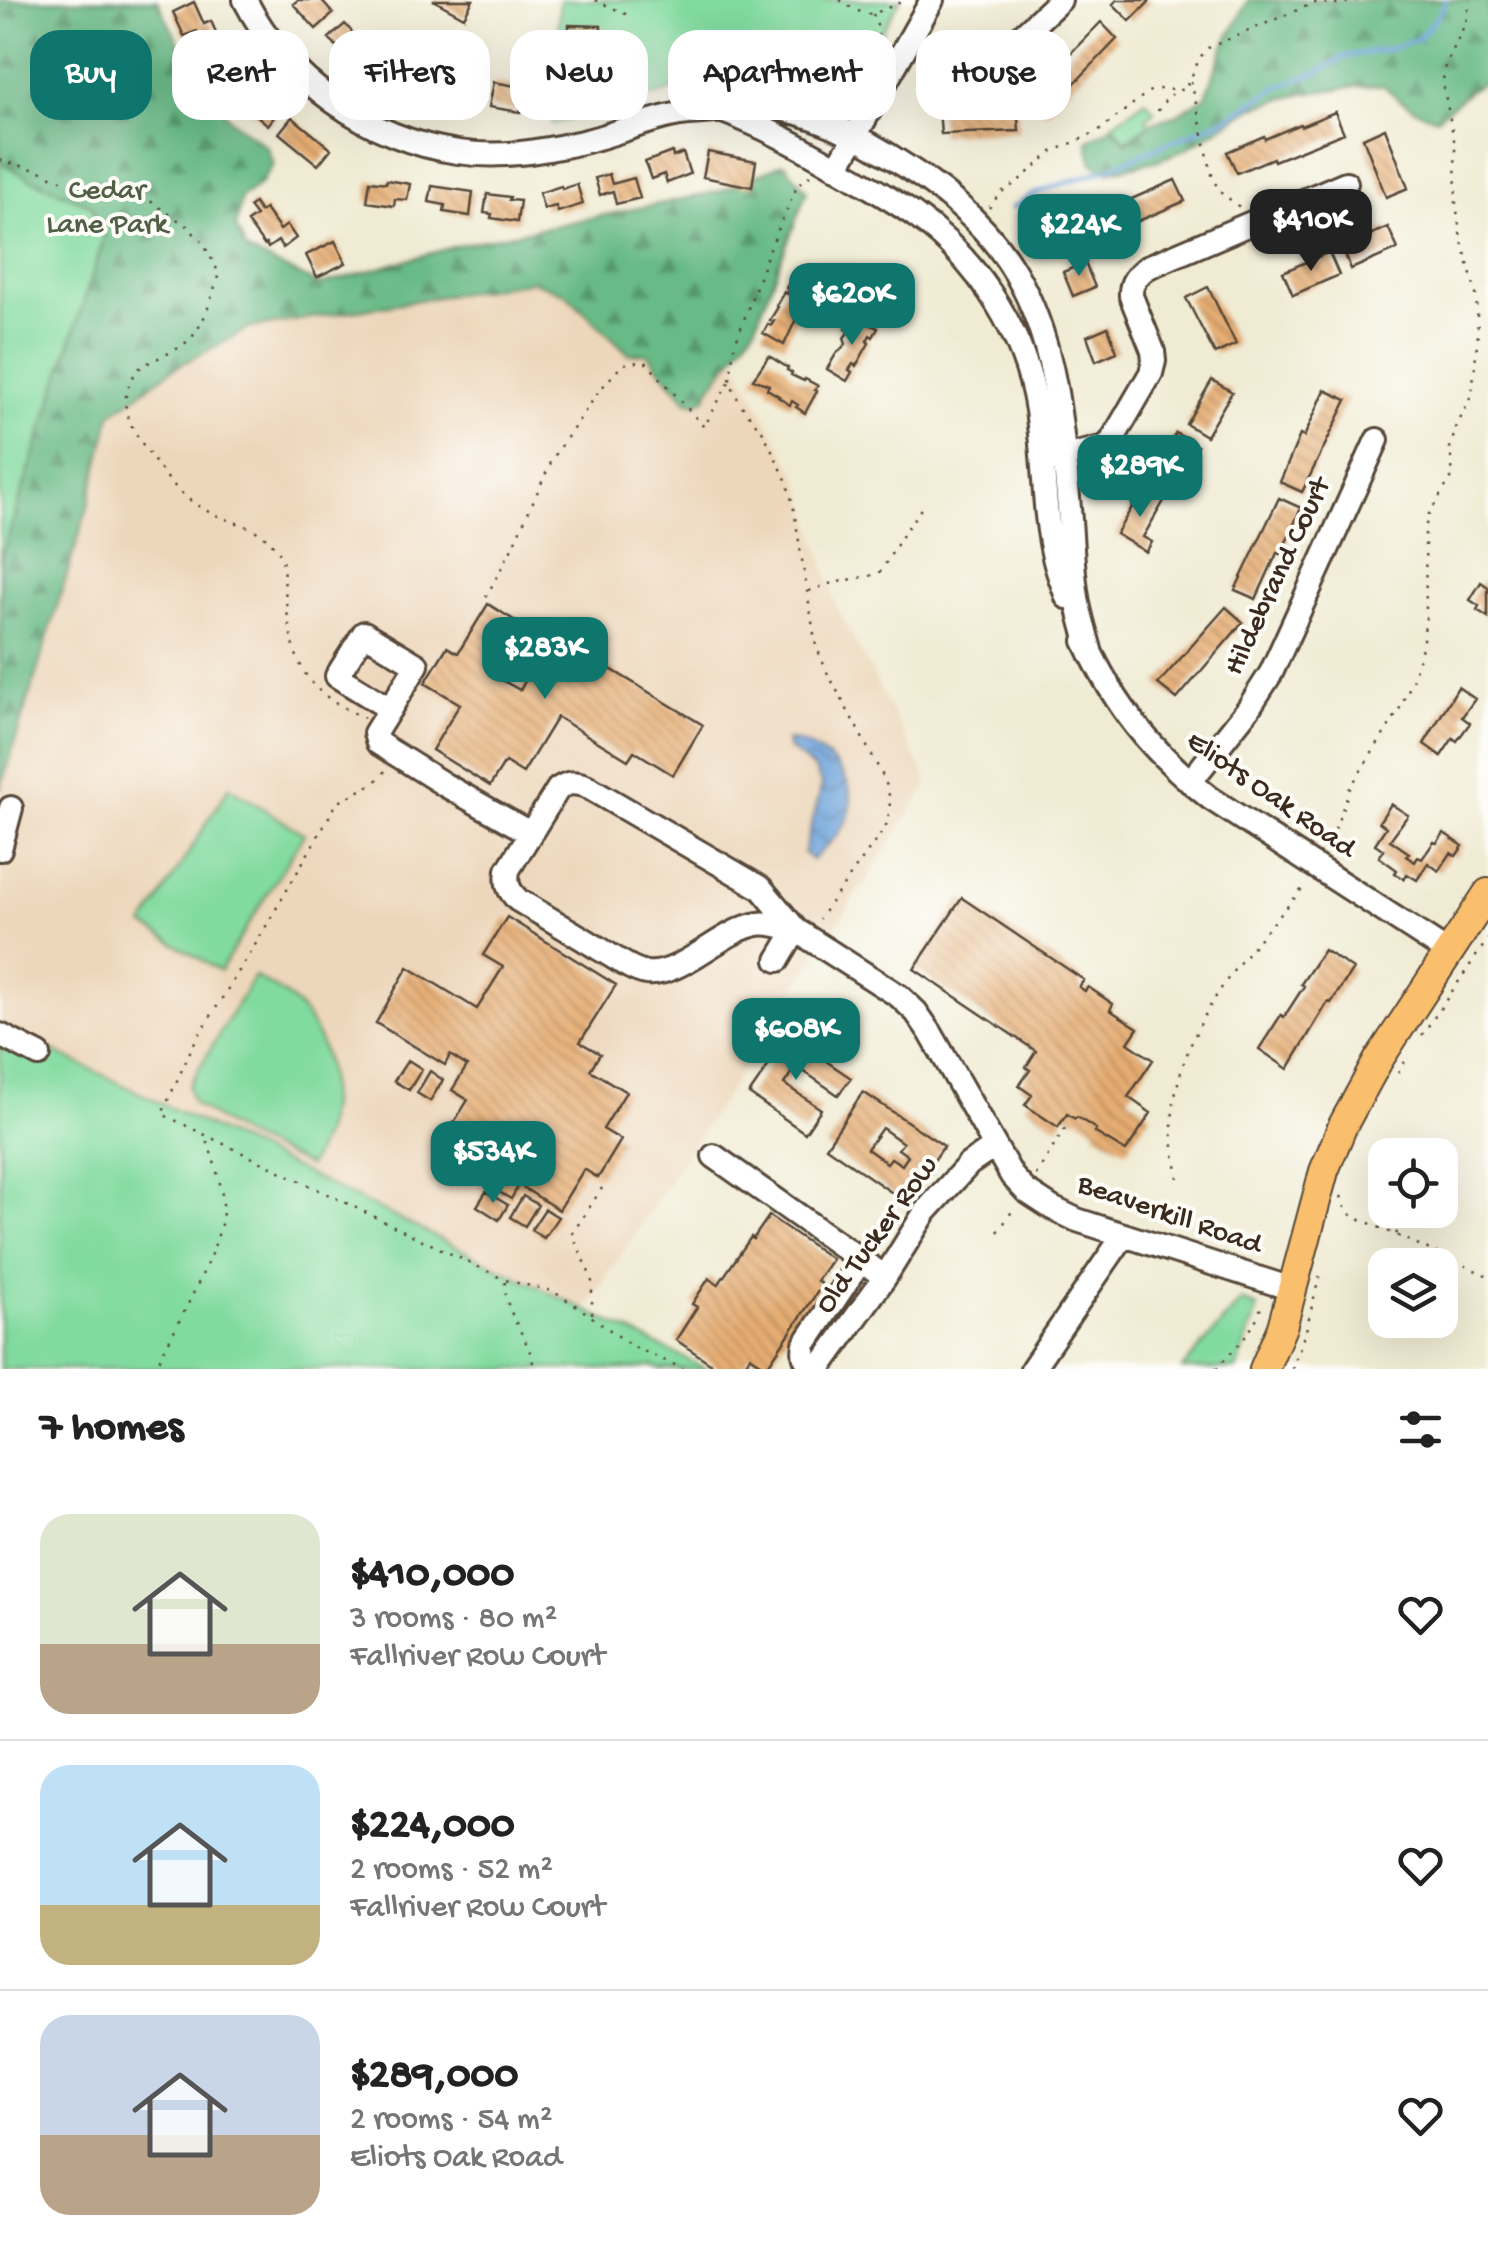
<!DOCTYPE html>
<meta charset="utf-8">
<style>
body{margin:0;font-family:"Gochi Hand",sans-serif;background:#f6f6f6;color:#222;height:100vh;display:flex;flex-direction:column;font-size:38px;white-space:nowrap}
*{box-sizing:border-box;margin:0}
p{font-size:32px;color:#767676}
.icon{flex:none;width:55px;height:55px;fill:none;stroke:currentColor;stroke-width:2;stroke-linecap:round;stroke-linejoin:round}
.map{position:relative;height:1369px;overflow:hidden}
.drawer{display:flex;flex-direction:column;background:#fff;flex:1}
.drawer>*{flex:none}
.hud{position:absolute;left:30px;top:30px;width:1430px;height:90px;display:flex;gap:20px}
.controls{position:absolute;left:1368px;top:1138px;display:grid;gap:20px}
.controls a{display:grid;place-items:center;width:90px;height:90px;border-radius:20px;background:#fff;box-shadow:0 10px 40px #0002;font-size:50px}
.price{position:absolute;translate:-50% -85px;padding:0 22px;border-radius:20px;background:#0f766e;color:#fff;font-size:32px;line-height:65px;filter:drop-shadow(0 2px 5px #0008)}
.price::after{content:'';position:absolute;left:50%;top:60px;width:30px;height:22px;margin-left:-15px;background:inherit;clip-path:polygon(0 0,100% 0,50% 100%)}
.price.selected{background:#222;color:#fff}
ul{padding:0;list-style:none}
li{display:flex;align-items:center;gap:30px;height:250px;padding:0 40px}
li+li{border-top:2px solid #e0e0e0}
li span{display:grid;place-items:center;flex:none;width:280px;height:200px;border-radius:30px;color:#555}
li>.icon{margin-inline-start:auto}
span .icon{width:120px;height:120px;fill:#fffc;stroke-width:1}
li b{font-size:42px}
h2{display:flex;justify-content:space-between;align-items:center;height:120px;padding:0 40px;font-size:42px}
.tag{padding:0 35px;border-radius:30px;background:#fff;box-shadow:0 10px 40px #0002;font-size:35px;line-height:90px}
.tag.selected{background:#0f766e;color:#fff}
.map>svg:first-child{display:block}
.built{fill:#edd7bb}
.green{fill:#81da9f;stroke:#5e825e;stroke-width:2.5}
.forest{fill:url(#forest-firs);stroke:#527252;stroke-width:2.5}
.water{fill:url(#water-waves);stroke:#54667c;stroke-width:2.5}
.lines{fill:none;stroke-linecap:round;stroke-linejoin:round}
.stream{stroke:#6da3da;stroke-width:5}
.building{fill:url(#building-back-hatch);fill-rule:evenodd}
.minor-casing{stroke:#564739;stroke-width:28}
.major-casing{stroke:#564739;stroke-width:32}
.path{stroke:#564739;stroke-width:2.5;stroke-dasharray:2.5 8;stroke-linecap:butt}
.minor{stroke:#fff;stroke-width:22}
.major{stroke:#f9bf6d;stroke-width:28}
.labels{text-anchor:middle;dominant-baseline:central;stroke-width:8;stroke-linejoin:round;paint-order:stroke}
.park-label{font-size:30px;fill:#505f45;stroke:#fdfcf7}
.street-label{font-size:30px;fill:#3b2a1e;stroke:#fdfcf7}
</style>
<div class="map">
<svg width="1488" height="1369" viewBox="0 0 1488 1369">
<defs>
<pattern id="forest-firs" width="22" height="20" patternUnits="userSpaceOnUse" patternTransform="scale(2.5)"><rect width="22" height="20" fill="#68ba86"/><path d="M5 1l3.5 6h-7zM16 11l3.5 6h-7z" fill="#57976d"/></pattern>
<pattern id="water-waves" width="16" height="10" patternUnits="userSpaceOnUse" patternTransform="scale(2.5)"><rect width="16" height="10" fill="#6da3da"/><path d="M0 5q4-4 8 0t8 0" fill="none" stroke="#5b85b0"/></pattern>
<pattern id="building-back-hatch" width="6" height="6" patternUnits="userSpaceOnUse" patternTransform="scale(2.5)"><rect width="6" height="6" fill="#e6ad73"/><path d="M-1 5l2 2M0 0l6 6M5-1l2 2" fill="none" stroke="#bc8d5e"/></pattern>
</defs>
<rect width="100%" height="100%" fill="#fdfcf7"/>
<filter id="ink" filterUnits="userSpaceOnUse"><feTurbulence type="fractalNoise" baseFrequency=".01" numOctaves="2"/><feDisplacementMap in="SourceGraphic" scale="20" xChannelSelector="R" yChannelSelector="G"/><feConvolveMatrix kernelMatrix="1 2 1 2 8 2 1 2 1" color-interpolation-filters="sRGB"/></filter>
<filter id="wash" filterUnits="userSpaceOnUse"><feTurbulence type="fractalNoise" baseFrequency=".0048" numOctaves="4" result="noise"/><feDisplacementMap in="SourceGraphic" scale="40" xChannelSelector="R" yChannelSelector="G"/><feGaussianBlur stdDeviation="2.25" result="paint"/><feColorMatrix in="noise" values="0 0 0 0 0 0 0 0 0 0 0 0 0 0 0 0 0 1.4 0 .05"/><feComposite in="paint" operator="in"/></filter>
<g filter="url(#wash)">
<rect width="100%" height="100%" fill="#f0ebd3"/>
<path class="built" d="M500,253L725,341L801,484L836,605L929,783L585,1310L0,1025V760L118,317L271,302Z"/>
<path class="green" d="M0,0H130L118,318L0,760Z
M560,0H900L839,106C801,90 760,77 718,80C692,82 668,92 643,99C613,108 583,116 552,124Z
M1146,100L1155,112L1146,118L1150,123L1125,141L1113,124Z
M229,787L304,834L220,971L144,925Z
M254,976C265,982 278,989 288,997C326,1029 336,1082 325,1129C322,1141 315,1154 309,1166L245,1137L193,1103L188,1087Z
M0,1025L707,1369H659L652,1366L634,1369H0Z
M1241,1301L1258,1307L1237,1369H1182Z"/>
<path class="forest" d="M0,0H157L193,70L231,120L267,147L273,164L261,183L241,198L236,227L246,250L320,285L460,245L721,191L784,163L807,191L755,327L711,387L705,399L696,403L686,400L647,353L629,354L566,294L534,281L250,328L173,369L111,414L88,507L0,790V561L104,238L91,205L32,180L0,162Z
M1248,0H1488V80L1470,90L1437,118C1415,112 1400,101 1383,85L1356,86L1298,95L1253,107L1185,150L1159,160L1108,172L1093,163L1087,141L1112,126L1126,142L1153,122L1176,115L1206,96L1224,46Z"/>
<path class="water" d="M787,740C825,745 867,783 845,824C838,837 823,850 812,860L804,853L822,785L815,770L788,748Z"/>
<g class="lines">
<path class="stream" d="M1012,208L1036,193L1112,167L1227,118L1278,87L1318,72L1344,57L1393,48L1419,38L1440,13L1446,0"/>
</g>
<g id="blocks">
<path class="building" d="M298,0H321L333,14L316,29L293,4Z
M433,0H473L464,17Z
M1117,0H1151L1130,21L1113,4Z
M194,2L204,24L211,21L218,37L202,43L197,31L184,36L173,12Z
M1101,22L1117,39L1046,113L1030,95Z
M345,24L362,43L357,47L366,57L354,69L345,59L347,57L329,38Z
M569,25L601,26L598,89L567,88Z
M217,48L238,86L223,96L199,59Z
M382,64L417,82L409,98L373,83Z
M432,80L458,84L457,92L469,94L467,110L450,108V104L428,101Z
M494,82L527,88L523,109L521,108L520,112L489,107Z
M257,88L282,107L268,125L244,105Z
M978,105V108L1017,105L1019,131L941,134L939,109Z
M1335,112L1344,133L1274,161L1273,158L1237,173L1227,152L1264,136L1265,139L1300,124L1301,126Z
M292,117L331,149L318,165L279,133Z
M1385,128L1408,188L1386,197L1363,138Z
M672,152L673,157L683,153L690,174L667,183L664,174L651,179L645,162Z
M708,152L756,161L752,187L703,177Z
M609,174L612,184L634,178L640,198L616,204L613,191L600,195L595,178Z
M387,180L410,184L407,200L395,199L394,206L367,202L370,181L386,183Z
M1175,180L1185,201L1136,222L1127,201Z
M577,184L583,204L558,212L556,206L544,209L539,193L561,186L562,189Z
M432,186L473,192L470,216L444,212L445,205L429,202Z
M487,194L510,197L509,200L520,201L517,222L491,218L492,214L484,213Z
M1113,202L1123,225L1086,240L1077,217Z
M254,203L260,212L265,209L280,230L287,225L296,238L283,248L278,241L268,248L266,244L264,245L247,222L256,216L249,207Z
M1388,227L1398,249L1351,269L1342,247Z
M335,241L346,263L317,277L306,255Z
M1329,252L1339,275L1293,295L1283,272Z
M1085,263L1095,287L1073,296L1063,272Z
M791,279L814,293L807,306L803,303L794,316L797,317L784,345L763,333L768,324L771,326L774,321L770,320L778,307L776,306L784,292L787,294L789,290L786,288Z
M1208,287L1236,344L1215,354L1186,298Z
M853,316L878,328L873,337L870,335L867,341L869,343L856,366L853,364L849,370L852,372L847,381L827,369L836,354L846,344L844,338L849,331L846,329Z
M1108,327L1117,352L1096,361L1087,336Z
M769,356L788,368L787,370L792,373L791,375L804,381L805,379L818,386L815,390L817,391L805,413L796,407L798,405L792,401L790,405L778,397L779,396L767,389L769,385L753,379Z
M1212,380L1232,392L1206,436L1186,424Z
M1325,390L1347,400L1302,492L1280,482L1300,435L1304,437Z
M1176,433L1197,446L1170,491L1149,479Z
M1143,489L1164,501L1143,537L1152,542L1146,552L1116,534Z
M1279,498L1301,508L1281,554L1277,553L1256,599L1235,590Z
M1481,582L1488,587V617L1477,610L1479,606L1470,600Z
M488,604L569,654L574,647L703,725L673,775L634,751L628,760L557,717L523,773L505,762L490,786L432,750L460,704L425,683L447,647L458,653ZM515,650L536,662L520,690L498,678Z
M1226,607L1243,622L1177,699L1158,684Z
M1458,687L1475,699L1462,717L1470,723L1457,741L1453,738L1441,756L1424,744Z
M1391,804L1408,815L1390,840L1409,853L1406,856L1415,862L1418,857L1422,859L1434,842L1437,843L1444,833L1463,846L1456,856L1451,853L1439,871L1428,863L1417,880L1407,874L1404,879L1395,873L1397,870L1379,857L1384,850L1375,844L1386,827L1379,822Z
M962,898L1084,980L1079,987L1085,991L1088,987L1113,1004L1110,1010L1138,1028L1128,1043L1153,1060L1128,1097L1151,1113L1126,1151L1094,1132L1096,1129L1077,1117L1075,1119L1067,1114L1058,1127L1025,1105L1032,1095L1019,1086L1030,1070L1026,1067L1036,1051L914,969Z
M507,917L616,985L580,1042L600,1054L590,1070L626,1092L603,1129L621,1140L598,1178L584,1169L559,1210L519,1185L511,1199L474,1177L485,1159L446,1135L468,1100L452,1090L467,1066L450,1055L445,1065L376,1023L408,967L477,1009L503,967L483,955Z
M1324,950L1353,969L1331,1003L1328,1002L1288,1069L1259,1049L1281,1015L1284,1017L1304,986L1301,984Z
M789,1036L851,1078L838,1095L796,1066L784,1084L821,1109L805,1133L749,1094Z
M408,1060L422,1069L409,1090L394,1081Z
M430,1071L443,1080L430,1101L417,1093Z
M863,1092L944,1146L930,1166L934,1169L923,1185L918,1181L904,1201L826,1147ZM882,1128L903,1143L898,1149L908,1156L902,1165L891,1158L887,1163L867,1149Z
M486,1192L508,1205L499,1220L477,1206Z
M523,1196L538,1205L525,1226L510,1217Z
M545,1209L558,1217L544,1238L531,1230Z
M769,1216L832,1259L817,1281L822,1285L767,1367L750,1356L742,1369H719L676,1340L697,1307L692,1304L709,1278L718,1285L751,1237L753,1239Z"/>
</g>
</g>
<g filter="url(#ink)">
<use href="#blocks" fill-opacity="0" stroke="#564739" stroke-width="2.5"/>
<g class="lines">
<g class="minor-casing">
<path id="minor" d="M245,0C287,81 368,139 458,152C499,158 539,152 578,143C612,136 645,120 680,114C695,112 710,112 725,110C740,108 755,105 770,107C818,113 868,141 907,167C955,198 996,234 1022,285C1059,355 1063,442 1070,520C1072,548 1073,576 1078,603C1081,620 1087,637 1091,654
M965,50L991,58L999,57L1060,0
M725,112C765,127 804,148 841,170C865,184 890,198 913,214C973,256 1018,322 1034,394C1046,449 1041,507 1055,561C1058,573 1063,585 1067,597
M837,168L932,0
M1052,460L1105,447L1111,442L1151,373L1154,361L1153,351L1131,296C1130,282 1137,275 1148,267L1346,183
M1085,641C1116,708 1152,752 1210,798L1449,953
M390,709L337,676L364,633L417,665L375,733L378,743L445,785L530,833
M1190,782L1248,709L1271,673L1377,440
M0,849L11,808
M796,930C784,927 771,922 758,924C723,929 679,978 646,973C630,970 613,956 598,948C572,932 545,916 518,900C508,890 506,884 508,870L558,789C568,782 574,782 586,786L761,888L796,930L899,996L916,1012L930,1032L1012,1176L1026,1191L1052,1208L1077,1220L1292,1289
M778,960L796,930
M0,1035L39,1055
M714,1156L885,1277
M818,1369C806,1361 802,1358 805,1344L861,1260
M819,1369L885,1277L926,1211L969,1164L994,1147
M1032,1369L1124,1235"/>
</g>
<g class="major-casing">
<path id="major" d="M1264,1369L1282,1327L1324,1171L1343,1125L1379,1059L1488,893"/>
</g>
<path class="path" d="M595,0L628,15
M840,0C850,7 860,14 873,14L906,0
M873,14L877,25L880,53
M921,69L929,72
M1191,81L1213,179L1220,192L1241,208
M1158,111L1159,107L1172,94
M0,160L40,171L85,190L127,193L150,201L187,226L203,243L219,273C212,295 207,319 192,337C180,350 161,356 146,364C138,368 135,373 131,381C117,408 132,428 147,451C161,471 178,494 200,507C231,526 263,522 282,558C288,603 284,662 322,693C334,703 350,711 364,718
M810,175L798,184L768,253L734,347L730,379L735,394L744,409L763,432L785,477L793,504L816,646L827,672L884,778C891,797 892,809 885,828L819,919
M989,208L1000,193L1016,183L1052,152L1099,131L1148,92L1155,89L1183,90C1194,77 1196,59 1208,48L1314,3L1338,4L1362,0
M809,591L832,583L879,574L909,525L923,506
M486,597L509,554L553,458L599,391L622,365L631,362L647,363L704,427L729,382
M385,771L376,782L337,803L257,942L193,1045L162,1114L505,1280L552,1291L574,1304L632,1346L684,1369
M1328,849L1350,788L1398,712L1411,684L1417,664L1422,647L1426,617L1425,534L1427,517L1453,475L1450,448L1456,428L1472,394L1478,334L1476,294L1460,233L1456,203L1455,145L1443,84L1444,69L1466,22L1470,0
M1422,1035L1488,939
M1398,1073L1407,1058
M1036,1175L1067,1125
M1178,1178C1176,1163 1172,1147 1172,1132C1171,1069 1206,1004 1245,956C1264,932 1286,910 1305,885
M1341,1196L1347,1213L1488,1276
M998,1232L1015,1207
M1396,1234L1411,1210
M505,1282C503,1314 531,1338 534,1369
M592,1314V1282L586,1264L572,1234L604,1185
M155,1369C172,1331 226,1242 223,1205C222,1183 213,1159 206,1137
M1216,1369C1238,1344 1252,1336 1263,1302
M1292,1369L1306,1330L1321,1270"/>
<use href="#minor" class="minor"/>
<use href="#major" class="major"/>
</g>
</g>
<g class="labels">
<g class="park-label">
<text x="107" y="192">Cedar<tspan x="107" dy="34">Lane Park</tspan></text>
</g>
<g class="street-label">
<text transform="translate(1279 577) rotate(-65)">Hildebrand Court</text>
<text transform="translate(1270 796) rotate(35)">Eliots Oak Road</text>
<text transform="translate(1169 1216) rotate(19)">Beaverkill Road</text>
<text transform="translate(878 1236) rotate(-54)">Old Tucker Row</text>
</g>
</g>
</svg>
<div class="controls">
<a><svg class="icon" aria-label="locate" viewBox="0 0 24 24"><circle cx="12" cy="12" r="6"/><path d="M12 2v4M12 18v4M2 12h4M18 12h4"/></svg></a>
<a><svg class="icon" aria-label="layers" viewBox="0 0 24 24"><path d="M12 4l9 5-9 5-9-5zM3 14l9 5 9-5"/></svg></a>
</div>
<b class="price selected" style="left:1311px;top:274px">$410K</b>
<b class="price" style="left:1079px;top:279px">$224K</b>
<b class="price" style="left:852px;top:348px">$620K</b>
<b class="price" style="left:1140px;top:520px">$289K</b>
<b class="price" style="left:545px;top:702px">$283K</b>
<b class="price" style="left:796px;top:1083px">$608K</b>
<b class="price" style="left:493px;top:1206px">$534K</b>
<div class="hud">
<a class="tag selected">Buy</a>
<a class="tag">Rent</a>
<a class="tag">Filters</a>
<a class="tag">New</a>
<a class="tag">Apartment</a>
<a class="tag">House</a>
</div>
</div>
<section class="drawer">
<h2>7 homes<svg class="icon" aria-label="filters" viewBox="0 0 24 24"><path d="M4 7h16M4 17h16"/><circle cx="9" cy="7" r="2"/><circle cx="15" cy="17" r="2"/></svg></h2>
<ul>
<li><span style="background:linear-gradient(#dfe7d0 65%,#b9a48a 0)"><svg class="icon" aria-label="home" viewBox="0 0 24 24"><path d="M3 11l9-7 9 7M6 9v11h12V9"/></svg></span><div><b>$410,000</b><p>3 rooms · 80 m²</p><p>Fallriver Row Court</p></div><svg class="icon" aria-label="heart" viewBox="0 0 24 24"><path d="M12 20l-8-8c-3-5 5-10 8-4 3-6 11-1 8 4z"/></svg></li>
<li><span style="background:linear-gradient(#bfe0f5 70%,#c2b280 0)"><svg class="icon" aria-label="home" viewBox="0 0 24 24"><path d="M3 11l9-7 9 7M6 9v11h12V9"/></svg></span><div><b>$224,000</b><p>2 rooms · 52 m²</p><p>Fallriver Row Court</p></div><svg class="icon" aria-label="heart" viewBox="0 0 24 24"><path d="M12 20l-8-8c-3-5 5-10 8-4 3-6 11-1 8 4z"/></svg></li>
<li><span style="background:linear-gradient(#c9d6e8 60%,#b9a48a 0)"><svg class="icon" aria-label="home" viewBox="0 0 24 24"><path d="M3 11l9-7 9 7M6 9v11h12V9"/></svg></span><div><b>$289,000</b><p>2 rooms · 54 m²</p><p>Eliots Oak Road</p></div><svg class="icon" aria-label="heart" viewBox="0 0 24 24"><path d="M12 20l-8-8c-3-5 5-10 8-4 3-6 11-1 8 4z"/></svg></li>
</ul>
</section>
